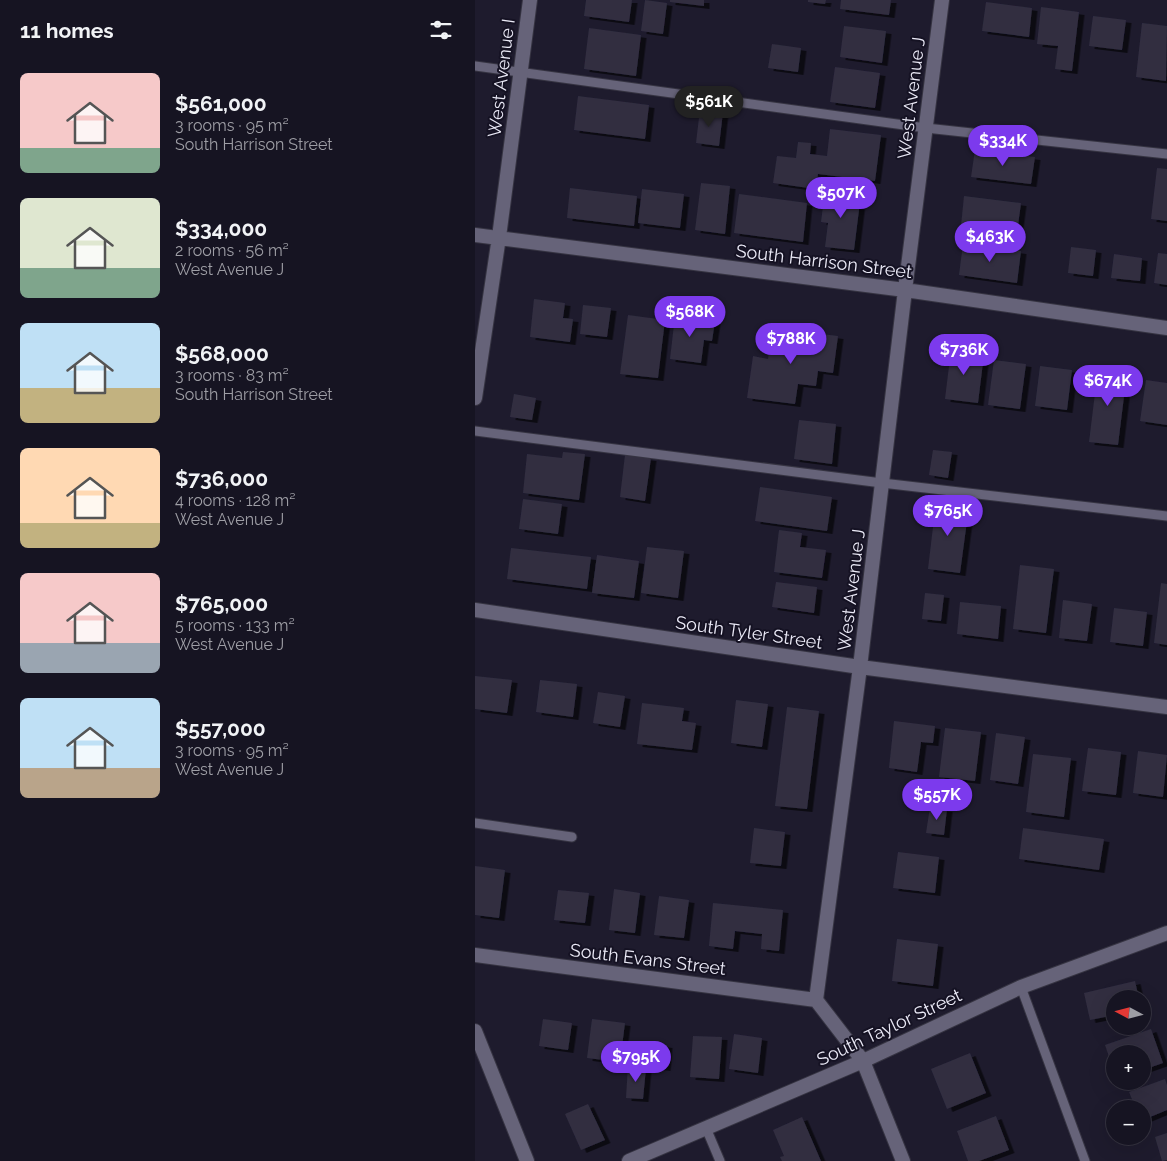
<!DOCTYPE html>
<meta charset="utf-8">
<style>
body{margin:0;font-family:Raleway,sans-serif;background:#23212f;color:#f1f3f6;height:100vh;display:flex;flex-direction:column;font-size:19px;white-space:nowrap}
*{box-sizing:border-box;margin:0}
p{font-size:16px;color:#9e9ea5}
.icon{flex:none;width:28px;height:28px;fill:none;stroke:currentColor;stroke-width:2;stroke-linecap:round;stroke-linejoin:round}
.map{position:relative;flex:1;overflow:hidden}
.sheet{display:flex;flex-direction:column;background:#161422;width:475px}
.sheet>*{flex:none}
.needle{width:32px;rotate:277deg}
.controls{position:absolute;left:631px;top:990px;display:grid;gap:10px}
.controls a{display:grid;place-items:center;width:45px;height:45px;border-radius:50%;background:#161422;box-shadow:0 5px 20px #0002,0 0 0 1px #353340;font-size:25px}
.price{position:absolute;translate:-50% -42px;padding:0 11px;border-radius:18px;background:#7c3aed;color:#fff;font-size:16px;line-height:32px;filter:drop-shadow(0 1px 2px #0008)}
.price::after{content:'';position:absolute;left:50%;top:30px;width:15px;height:11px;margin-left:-8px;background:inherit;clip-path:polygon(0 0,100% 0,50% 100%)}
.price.active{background:#222;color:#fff}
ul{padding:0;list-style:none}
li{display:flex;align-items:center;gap:15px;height:125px;padding:0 20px}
li span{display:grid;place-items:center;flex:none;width:140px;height:100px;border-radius:8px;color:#555}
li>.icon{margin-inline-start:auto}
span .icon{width:60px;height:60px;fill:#fffc;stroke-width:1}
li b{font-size:21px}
h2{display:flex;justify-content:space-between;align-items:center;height:60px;padding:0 20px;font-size:21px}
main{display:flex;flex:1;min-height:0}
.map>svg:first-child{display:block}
.building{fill:#312e41;filter:url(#shadow)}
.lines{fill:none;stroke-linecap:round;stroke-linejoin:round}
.service-casing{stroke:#363442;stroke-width:11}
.minor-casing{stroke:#363442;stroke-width:16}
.service{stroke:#666379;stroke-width:9}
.minor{stroke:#666379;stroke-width:14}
.labels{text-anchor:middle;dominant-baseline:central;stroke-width:4;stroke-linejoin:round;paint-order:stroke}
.street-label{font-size:18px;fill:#ebeaf7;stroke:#151223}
</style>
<main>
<section class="sheet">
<h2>11 homes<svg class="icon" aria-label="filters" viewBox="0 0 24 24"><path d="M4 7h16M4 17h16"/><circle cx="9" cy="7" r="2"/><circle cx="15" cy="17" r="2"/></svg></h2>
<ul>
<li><span style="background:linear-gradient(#f6c9c9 75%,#7fa58c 0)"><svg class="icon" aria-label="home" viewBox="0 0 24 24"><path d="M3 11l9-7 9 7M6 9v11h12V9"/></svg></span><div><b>$561,000</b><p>3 rooms · 95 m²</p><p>South Harrison Street</p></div></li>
<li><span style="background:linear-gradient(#dfe7d0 70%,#7fa58c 0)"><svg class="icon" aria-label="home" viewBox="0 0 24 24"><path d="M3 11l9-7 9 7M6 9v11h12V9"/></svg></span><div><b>$334,000</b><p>2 rooms · 56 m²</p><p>West Avenue J</p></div></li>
<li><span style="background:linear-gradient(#bfe0f5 65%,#c2b280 0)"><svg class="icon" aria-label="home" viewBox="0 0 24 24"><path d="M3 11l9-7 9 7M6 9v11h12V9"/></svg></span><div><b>$568,000</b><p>3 rooms · 83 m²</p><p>South Harrison Street</p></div></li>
<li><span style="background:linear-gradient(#ffd9b3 75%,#c2b280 0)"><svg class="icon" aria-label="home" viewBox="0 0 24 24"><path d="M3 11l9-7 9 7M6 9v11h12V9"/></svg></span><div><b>$736,000</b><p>4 rooms · 128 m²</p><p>West Avenue J</p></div></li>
<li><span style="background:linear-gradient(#f6c9c9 70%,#9aa5b1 0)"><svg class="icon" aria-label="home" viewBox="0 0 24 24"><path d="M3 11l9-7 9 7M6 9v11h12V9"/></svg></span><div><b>$765,000</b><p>5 rooms · 133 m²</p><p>West Avenue J</p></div></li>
<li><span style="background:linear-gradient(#bfe0f5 70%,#b9a48a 0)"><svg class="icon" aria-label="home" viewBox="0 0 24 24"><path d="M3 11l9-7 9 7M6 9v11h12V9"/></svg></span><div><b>$557,000</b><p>3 rooms · 95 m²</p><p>West Avenue J</p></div></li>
</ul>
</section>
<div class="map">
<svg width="692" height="1161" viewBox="0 0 692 1161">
<defs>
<filter id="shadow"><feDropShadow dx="5.5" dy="3" stdDeviation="0" flood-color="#0009"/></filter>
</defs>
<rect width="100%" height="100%" fill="#1e1b2d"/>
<path class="building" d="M111,0H157L154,22L109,16Z
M170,0L192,3L188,34L166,31Z
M195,0H229V6L195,2Z
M333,0H351L350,4L333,2Z
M366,0H416L414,15L365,9Z
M511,2L557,8L554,37L507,31Z
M566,7L604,12L597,71L580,69L583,46L562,44Z
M618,16L651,20L647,50L614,46Z
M667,23L692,26L691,81L661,77Z
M369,26L411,31L407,63L365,57Z
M114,28L166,35L161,76L109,69Z
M297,44L326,48L323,72L293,68Z
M360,67L405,73L400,108L355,102Z
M103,96L174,105L170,139L99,130Z
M225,109L248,112L244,146L221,143Z
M355,129L406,135L400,181L343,174L341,189L298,183L302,156L321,158L323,142L336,143L335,154L352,156Z
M500,150L560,157L556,184L496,177Z
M682,168L692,169V221L676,219Z
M226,183L255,186L250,234L220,230Z
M95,188L162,196L159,226L92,218Z
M167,189L209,194L205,228L163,223Z
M350,190L386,194L379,250L350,247L353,223L346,222Z
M264,194L332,203L328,242L259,233Z
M489,196L546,203L542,233L486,226Z
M488,244L546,251L542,283L484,275Z
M596,247L621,250L618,276L593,273Z
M683,253L692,254V285L679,283Z
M639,254L667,258L665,281L636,278Z
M59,299L90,303L88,318L98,319L95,342L55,337Z
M108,305L136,308L132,337L105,334Z
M153,315L190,320L183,378L145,374Z
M200,316L240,321L237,341L229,340L226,363L195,359Z
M298,328L363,336L358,373L343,371L341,386L323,384L320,404L272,398L278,356L293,359Z
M476,350L509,354L503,403L470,399Z
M519,360L551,364L545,409L513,405Z
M565,366L597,370L592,410L560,406Z
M623,369L652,372L643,445L614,442Z
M671,380L692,383V425L665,421Z
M39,394L61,398L57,420L35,417Z
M324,420L361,424L357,464L319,459Z
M458,450L477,452L473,478L454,475Z
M88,452L110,454L104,500L48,493L52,454L87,458Z
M150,455L176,458L170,501L145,497Z
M285,487L357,497L352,531L280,521Z
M48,499L87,504L83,534L44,529Z
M461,502L494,506L485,573L453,569Z
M304,530L327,533L325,547L351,550L347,578L299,572Z
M172,547L209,551L203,598L166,593Z
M36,548L116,557L112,589L32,579Z
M122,555L164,561L159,598L117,593Z
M545,565L579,569L571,633L538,629Z
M301,582L342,587L339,613L297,607Z
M686,583L692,584V645L679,643Z
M450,593L469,595L466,621L447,619Z
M588,600L617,604L612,641L584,638Z
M485,602L526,606L523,639L482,634Z
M639,608L672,612L668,646L635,642Z
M0,676L37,680L32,713L0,709Z
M65,680L102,684L98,717L61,712Z
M123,692L150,696L145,727L118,723Z
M261,700L293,704L287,747L256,743Z
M167,703L209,708L207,721L221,723L217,750L162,744Z
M312,707L344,711L332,809L300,806Z
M419,721L460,726L458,743L446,742L442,772L414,768Z
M470,728L506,732L500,781L464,777Z
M521,733L550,737L543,784L515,780Z
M613,748L646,752L641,795L607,791Z
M663,751L692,755L688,797L658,793Z
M558,754L596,758L589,817L551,812Z
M455,807L472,809L469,835L451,833Z
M279,828L310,832L306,866L275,863Z
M548,828L629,839L624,870L544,859Z
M423,852L464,857L460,893L418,888Z
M0,866L30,870L24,918L0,915Z
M139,889L165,893L160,933L134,930Z
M83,890L114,893L110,923L79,920Z
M184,896L214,900L209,938L179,935Z
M238,903L308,910L304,951L286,949L287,934L260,931L258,949L234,946Z
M422,939L463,944L458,986L417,981Z
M660,981L664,999H640V1015L615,1020L609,993Z
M68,1019L97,1023L93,1050L64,1046Z
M117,1019L150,1023L145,1062L112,1058Z
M676,1029L688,1063L668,1070V1054H640V1074L630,1045Z
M259,1034L287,1038L283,1073L254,1069Z
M218,1036L247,1037L244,1079L215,1077Z
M177,1043L192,1045L190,1068L174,1066Z
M495,1053L511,1093L472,1109L456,1069Z
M153,1066L171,1068L168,1099L151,1098Z
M690,1079L692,1085V1110L668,1120V1109H661L654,1092Z
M113,1104L130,1140L106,1150L90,1114Z
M521,1116L534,1150L504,1161H493L482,1131Z
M327,1117L346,1161H307L305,1157L309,1156L298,1130Z
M692,1133V1160L687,1161L680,1137Z"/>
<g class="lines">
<g class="service-casing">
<path id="service" d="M0,66L451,128L692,154
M0,431L407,483L692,516
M0,823L97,837
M546,987L610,1161
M231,1128L245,1161"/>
</g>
<g class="minor-casing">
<path id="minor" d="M0,235L430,290L692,328
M0,398L24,237L55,0
M0,610L385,667L692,707
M0,955L341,1000
M0,1031L52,1161
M154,1161L388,1061L546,987L692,933
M428,1161L388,1061L341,1000L385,667L430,290L467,0"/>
</g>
<use href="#service" class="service"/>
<use href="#minor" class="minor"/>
</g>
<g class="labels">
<g class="street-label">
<text transform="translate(26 78) rotate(-83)">West Avenue I</text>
<text transform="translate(436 98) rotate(-83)">West Avenue J</text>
<text transform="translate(349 261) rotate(7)">South Harrison Street</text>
<text transform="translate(376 590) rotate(-83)">West Avenue J</text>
<text transform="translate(274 632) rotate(8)">South Tyler Street</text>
<text transform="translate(173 959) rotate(7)">South Evans Street</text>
<text transform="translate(414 1027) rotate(-25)">South Taylor Street</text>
</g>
</g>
</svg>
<div class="controls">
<a><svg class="needle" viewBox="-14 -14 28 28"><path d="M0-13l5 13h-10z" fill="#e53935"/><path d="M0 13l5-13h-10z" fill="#9e9ea5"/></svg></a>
<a>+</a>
<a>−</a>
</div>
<b class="price active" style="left:234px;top:128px">$561K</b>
<b class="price" style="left:528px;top:167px">$334K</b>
<b class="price" style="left:366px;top:219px">$507K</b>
<b class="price" style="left:515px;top:263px">$463K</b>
<b class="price" style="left:215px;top:338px">$568K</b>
<b class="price" style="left:316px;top:365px">$788K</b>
<b class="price" style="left:489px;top:376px">$736K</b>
<b class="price" style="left:633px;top:407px">$674K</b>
<b class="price" style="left:473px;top:537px">$765K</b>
<b class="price" style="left:462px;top:821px">$557K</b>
<b class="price" style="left:161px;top:1083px">$795K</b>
</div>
</main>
